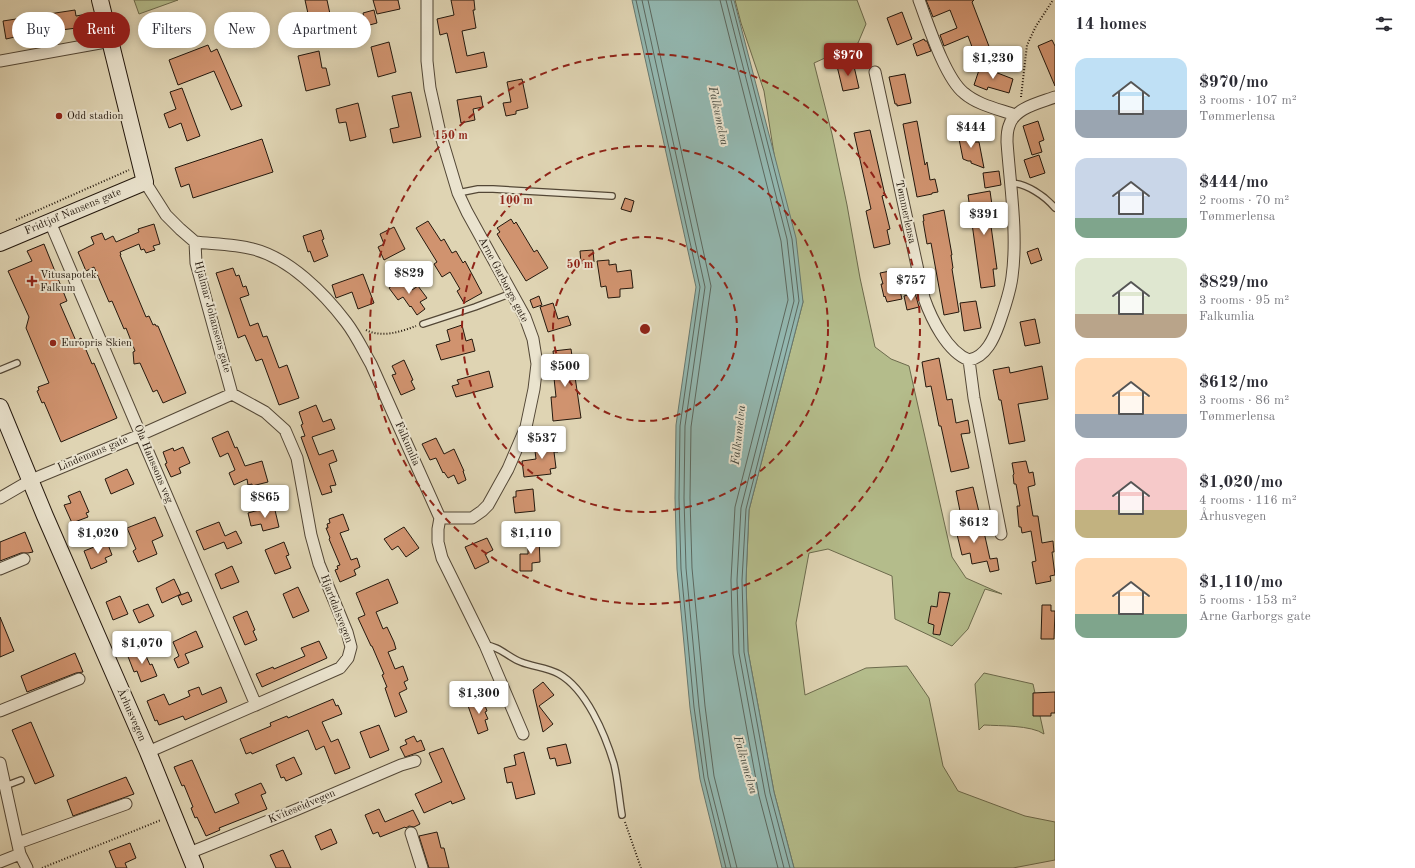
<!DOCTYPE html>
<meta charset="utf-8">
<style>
body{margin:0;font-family:"Old Standard TT",serif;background:#f7f7f7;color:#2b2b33;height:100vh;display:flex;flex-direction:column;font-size:15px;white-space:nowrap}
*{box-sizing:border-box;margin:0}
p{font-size:13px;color:#7c7c81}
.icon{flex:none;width:22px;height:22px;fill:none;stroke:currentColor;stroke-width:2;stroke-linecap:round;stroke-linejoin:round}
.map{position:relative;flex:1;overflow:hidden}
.side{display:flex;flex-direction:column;background:#fff;width:360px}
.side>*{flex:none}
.guide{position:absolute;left:12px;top:12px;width:380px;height:36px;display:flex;gap:8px}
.price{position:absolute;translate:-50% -34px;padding:0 9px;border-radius:4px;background:#fff;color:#222;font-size:13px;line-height:26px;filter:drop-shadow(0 1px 2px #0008)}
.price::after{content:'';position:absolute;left:50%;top:24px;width:12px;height:9px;margin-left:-6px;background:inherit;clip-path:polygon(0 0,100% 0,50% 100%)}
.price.current{background:#8f2418;color:#fff}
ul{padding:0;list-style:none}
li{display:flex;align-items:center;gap:12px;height:100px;padding:0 20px}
li span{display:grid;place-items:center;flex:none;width:112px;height:80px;border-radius:12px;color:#555}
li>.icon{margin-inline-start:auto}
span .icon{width:48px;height:48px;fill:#fffc;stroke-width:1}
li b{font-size:17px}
h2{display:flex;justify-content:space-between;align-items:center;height:48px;padding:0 20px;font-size:17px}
.pill{padding:0 14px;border-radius:18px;background:#fff;box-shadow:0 2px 10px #0003;font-size:14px;line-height:36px}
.pill.current{background:#8f2418;color:#fff}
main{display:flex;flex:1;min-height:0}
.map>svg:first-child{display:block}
.green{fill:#b4bc8b;stroke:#6c6a4c}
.water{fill:#93b8b1;stroke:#67786f}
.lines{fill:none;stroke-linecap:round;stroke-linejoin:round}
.shore{stroke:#5c685f;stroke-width:1}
.building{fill:#d0936f;stroke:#24180d}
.lane-casing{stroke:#534736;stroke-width:8}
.street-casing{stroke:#534736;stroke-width:13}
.secondary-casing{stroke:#24180d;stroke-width:18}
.path{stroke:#24180d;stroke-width:2;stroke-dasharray:1 2;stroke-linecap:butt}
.lane{stroke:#eae3ce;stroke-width:5.5}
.street{stroke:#eae3ce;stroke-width:11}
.secondary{stroke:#eae3ce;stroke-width:16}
.ring{fill:none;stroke:#8f2418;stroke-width:2;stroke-dasharray:7 5}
.poi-dot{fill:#8f2418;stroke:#eae3ce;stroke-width:1.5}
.labels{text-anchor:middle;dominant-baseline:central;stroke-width:4;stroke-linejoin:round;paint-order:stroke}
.poi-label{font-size:11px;fill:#24180d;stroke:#eae3ce;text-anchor:start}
.street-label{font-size:11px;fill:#24180d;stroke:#eae3ce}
.water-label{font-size:12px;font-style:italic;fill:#45483e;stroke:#eae3ce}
.centre{fill:#8f2418;stroke:#eae3ce;stroke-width:2}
.ring-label{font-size:12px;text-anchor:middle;font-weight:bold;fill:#8f2418;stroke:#eae3ce;stroke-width:4;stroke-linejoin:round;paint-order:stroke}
</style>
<main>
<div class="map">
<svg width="1055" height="868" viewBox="0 0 1055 868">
<rect width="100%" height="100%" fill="#dfd4b3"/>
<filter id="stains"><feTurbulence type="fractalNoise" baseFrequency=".005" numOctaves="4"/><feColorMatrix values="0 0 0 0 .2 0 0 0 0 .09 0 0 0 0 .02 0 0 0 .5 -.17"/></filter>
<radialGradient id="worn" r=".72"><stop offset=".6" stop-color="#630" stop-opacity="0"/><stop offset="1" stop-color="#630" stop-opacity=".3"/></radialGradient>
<path class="green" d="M134,0H178L139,14Z
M735,0H857L866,24L858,43L814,63L832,134L847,205L860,278L875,347L891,359L909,366L952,557L966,578L1002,594L985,589L968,629L952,646L895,619L892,576L828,549L809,553L796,623L805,695L866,668L907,666L929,698L943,766L958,791L1025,816L1055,822V860L1013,868H794L774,792L748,651L746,580L749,510L803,302L775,160L764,91L741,23Z
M984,673L1033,684L1044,734C1031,725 1000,726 984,725L979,730L975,684Z"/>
<path class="water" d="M632,0H734L796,238L803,302L749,510L746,580L748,651L774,792L794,868H722L700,779L690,708L677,569L675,498L676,425L696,287Z"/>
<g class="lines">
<path class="shore" d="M636,0L700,287L680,426L679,498L681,569L694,707L704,778L726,868
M642,0L705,287L685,426L684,498L686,568L699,707L708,777L731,868
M648,0L711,286L691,427L690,498L692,568L705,706L714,776L737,868
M720,0L781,241L788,300L735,507L731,580L733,654L759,796L778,868
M726,0L787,239L794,301L741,508L737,580L739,653L765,794L784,868
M731,0L792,239L799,301L746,509L742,580L744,652L770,793L790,868"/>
</g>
<path class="building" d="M305,0H327L333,28L312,32Z
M373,0H398L400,9L377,14Z
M451,0H474L475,10H473L476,28L462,31L467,56L484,52L487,67L456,73L447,33L440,35L437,19L454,15Z
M926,0H974L972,2L990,49L975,55L968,36L944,46L940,35L957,28L950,10L933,17Z
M75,10L76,16L87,14L89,28L77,30V28L28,34L29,36L16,39L15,37L6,39L3,21Z
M374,10L377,23L366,26L363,13Z
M902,12L912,39L897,45L887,18Z
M924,39L925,41H927L931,51L917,56L913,44Z
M1052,40L1055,46V86L1038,46Z
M389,42L396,72L378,77L371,47Z
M208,45L211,52L217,49L242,106L231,110L214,71L178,85L169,60Z
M319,51L322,68H326L330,85L306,91L298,56Z
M853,62L859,88L843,91L837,66Z
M981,64L996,70L995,72L1013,79L1009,93L988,87L987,90L974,85Z
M905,74L911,103L897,106V104H895L889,77Z
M522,79L528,108L516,111V114L506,116L503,103L511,102L507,82Z
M182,88L200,136L187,141L181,123L169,128L164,114L176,109L170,92Z
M411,92L421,137L393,143L390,129L399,127L392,96Z
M481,96L483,107L473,109L475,120L461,123L457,100Z
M358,103L366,137L350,141L346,122L339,123L336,109Z
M917,121L925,165L927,162L930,180L935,179L938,192L932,193V194L917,197L903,124Z
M1038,121L1044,140L1039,142L1042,152L1032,155L1023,126Z
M870,130L885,195L882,196L890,229L887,230L890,244L874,248L866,211L871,209L854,133Z
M973,132L975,142H979L984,168L971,163V161H968L963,159L958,134Z
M262,139L273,172L193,198L189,184L181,187L175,168Z
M1039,155L1045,173L1030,178L1024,160Z
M999,171L1001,185L985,188L983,173Z
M990,191L994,219H990L997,269H993L995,286L981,288L968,195Z
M625,198L634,201L631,212L621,209Z
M944,210L952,255H951L953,268L952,269L959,312L944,315L931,243L927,244L923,221H924L923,215Z
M511,219L514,224L516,222L534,252L537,250L548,268L526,281L497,234L500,232L497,228Z
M428,221L441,241L444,239L452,253L456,251L463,263L465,261L482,293L464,303L457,291L460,289L450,272L442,277L434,264L437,262L416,228Z
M154,224L160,244L153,246L155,250L146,253L144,249L141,250L139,244L120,252L121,255H120L146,317L149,316L153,325L155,324L156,326H158L186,393L163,403L157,390L153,392L140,363L134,364L133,352L135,351L126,328L124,329L112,301L109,302L94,267L86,271L78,252L94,244L91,237L102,233L105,240L113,236L116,242L139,232L138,229Z
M394,227L405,249L384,260L378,247L384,244L380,234Z
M321,230L324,239L322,240L328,256L314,262L310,251L308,252L303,236Z
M44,244L67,301L60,304L76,341L81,338L92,364L94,363L117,418L61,442L44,402L42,403L37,391L39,390L38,387L49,383L26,328L29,317L8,271L32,261L27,251Z
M1038,248L1042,260L1031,264L1027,252Z
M593,250L594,262L581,263L580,251Z
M609,260V265L616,264L617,272L631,270L633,288L620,289V297L608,298L606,286L601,287L597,261Z
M233,268L236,276L239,275L243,287L246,286L249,295L240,298L250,326L258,323L263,337L267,336L279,368L287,365L299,398L279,405L262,359L256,361L245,335L238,338L216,273Z
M895,270L902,299L887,302L885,296L884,297L881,284H883L880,273Z
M363,274L374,303L358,309L352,292L336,298L332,285Z
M403,278L412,290L418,286L427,298L420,302L425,309L417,315L411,306L410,307L403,297L398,300L389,288Z
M915,293L919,307L907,310L904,296Z
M539,296L542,305L533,308L530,300Z
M976,301L981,328L964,331L960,303Z
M553,303L558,319L568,316L571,325L548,332L540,307Z
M1035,319L1040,343L1025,346L1020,322Z
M462,325L466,341L472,339L475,351L441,360L436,345L450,341L447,330Z
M571,349L581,418L553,421L551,397H556L554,378H556L553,351Z
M939,358L947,400L952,399L956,423L968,420L970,433L961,434L969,468L951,472L941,426H939L931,386L926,387L922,362Z
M404,360L413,380L411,381L415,389L401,395L392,375L396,374L392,366Z
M1042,366L1048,399L1018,404L1025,441L1009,444L1001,400H999L993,370L1009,367L1010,373Z
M489,371L493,387L456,397L452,386L459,384L457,380Z
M316,405L323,422L331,419L335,429L312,437L319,455L333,450L337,461L329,464L336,485L330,486L332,492L322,495L301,437L305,436L301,425L303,424L299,412Z
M228,431L235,448L237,447L245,466L262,461L268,482L252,486V484L248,485L247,479L234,485L229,473L235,470L228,453L220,457L212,438Z
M436,438L444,454L454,449L464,471H463L466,480L458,484L454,475L448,478L444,472L443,473L436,458L430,460L422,444Z
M557,440L558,452H554L556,468L550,469L551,474L524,477L522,461L536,459L534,443Z
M183,447L190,463L179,468L181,473L171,477L165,464L167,463L163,452L173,448L174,451Z
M1026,461L1029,473L1033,472L1035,484V485L1028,487L1033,516H1038L1042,543L1053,541L1054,552H1052L1055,575L1050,576L1051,581L1036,584L1032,562L1036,561L1031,531L1022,533L1021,527H1019L1017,506H1020L1016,484H1014L1013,475L1014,474L1012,463Z
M127,469L134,484L111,494L105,479Z
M973,487L979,512L961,516L956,491Z
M533,489L535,511L515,513L513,497H516V491Z
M80,491L89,512L86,513L88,517L72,523L64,505L71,503L68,496Z
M274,506L279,527L263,531L261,524L251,526L248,513Z
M343,514L349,530L340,533L351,560L357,558L360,567L354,570L356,575L340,582L335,570L338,569L337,566L340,565L329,539L330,538L326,528H328L327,524L330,523L329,519Z
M965,515L970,534L984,532L990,559L997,558L999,570L990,572L987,561L972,564L970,553L962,555L953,518Z
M155,517L163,536L152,541L157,554L138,562L133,551L136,549L127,528Z
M219,522L225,536L236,531L242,543L227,549L224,542L204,550L196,531Z
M404,527L419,548L406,557L398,546L392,550L384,539Z
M25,532L33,552L28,553H21L0,561V542Z
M528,537H539L540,562L532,563V571H520V554H528Z
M487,538L493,550L485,554L489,562L475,569L465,547Z
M107,542L112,555L105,558L107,562L91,569L84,551Z
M284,542L289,555L286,556L291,568L275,574L265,550Z
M232,566L239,582L221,589L215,574Z
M174,579L181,594L162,603L156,588Z
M388,579L398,603L376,612L383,629L387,627L394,642L396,649L388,652L395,669L403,666L408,680L404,682L407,689L399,693L407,712L395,717L385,688L387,687L382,675L384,674L372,646H371L358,618L365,615L356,593Z
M298,587L309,611L293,618L283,594Z
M188,592L192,601L182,605L178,596Z
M939,592L950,593L940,635L933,634L934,625L928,623L931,606L937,607Z
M120,596L128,614L113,620L106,602Z
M148,604L154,616L139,623L133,610Z
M1042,605H1051V611H1055L1054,639H1041Z
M247,611L255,630L253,631L257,640L245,645L233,617Z
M0,617L14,651L0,657Z
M196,631L203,647L185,654L189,663L178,668L174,659L179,656L173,642Z
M319,641L327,658L262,687L256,674L273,667L274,669L305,656L301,648Z
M142,647L150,665L152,664L157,676L141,682L137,671L134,672L127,654Z
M75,653L83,672L76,673L27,692L21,676Z
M543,682L554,695L539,706L553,724L543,732L533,690Z
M199,687L202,695L221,687L227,702L185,720L183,716L159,725L157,720L155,721L147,701L164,694L169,705L190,696L188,691Z
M1055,692V713H1051V716H1033V693Z
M482,697L487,711L485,712L488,719L485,720L488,730L478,734L467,703Z
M333,699L336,706L338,705L342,714L322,722L331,742L338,739L350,768L335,774L324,746L316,750L308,730L252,754L251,752L246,754L240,739L271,726L270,723L287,716L288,718Z
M31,722L54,776L35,784L12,730Z
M379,725L389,750L370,758L360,732Z
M414,736L417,742L421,740L425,750L405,757L400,747L407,744L405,740Z
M566,744L571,763L557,766L555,758L550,759L547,748Z
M443,748L465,799L452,804L451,801L424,813L415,794L442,782L429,753Z
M524,752L535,794L516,799L512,782L507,783L504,768L516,765L514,755Z
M294,757L302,774L286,781L284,777L281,778L276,765Z
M192,760L215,813L239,803L235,794L261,783L266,793L261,795L267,809L219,828L220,830L206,836L197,817L195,818L191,808L193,807L184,785L182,786L174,767Z
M126,777L134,794L73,816L67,800Z
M379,809L385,822L413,810L420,824L414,827L409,826L406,828L405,827L380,837L378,832L373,834L365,815Z
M331,829L337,843L321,850L315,836Z
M437,832L441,848H444L449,868H429L419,836Z
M130,843L136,858L125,863L127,868H116L109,851Z
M283,850L291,868H276L270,855Z"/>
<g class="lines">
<g class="lane-casing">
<path id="lane" d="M1010,183C1026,183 1045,196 1055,208
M458,193L478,189H493L612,196
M423,324L475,307L512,293
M0,370L17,363
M485,645C499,646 508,657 521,662C533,667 547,667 559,674C586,689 605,734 614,764C618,780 619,798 622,815
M5,786L21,780"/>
</g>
<g class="street-casing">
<path id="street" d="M427,0V61L430,88L440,133L458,193L467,212L525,317L533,339L537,364L534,389L526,427L508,469L488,505L482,511L472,518H440
M919,0C928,24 945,78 964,93C978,105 998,109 1015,115
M0,61L111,41
M875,72L924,298C931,318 947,352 969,360
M145,182L166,215L180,229L195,242L196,263L232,394
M50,222L256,705
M195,242C214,244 235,244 253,249C289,258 324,293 346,322C356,335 363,350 371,364L440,518L438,529V542L442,558L485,645L523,734
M0,498L31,480L140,435L232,394
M1001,534L974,398L969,360C986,357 994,338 999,324C1004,309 1010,293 1012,277C1018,234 1010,185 1007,142C1007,137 1007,131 1009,126C1014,108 1039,103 1055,97
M0,569L24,559
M0,711L79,679
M148,752L340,668L348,658L351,647L347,632L319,564L311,535L297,458L285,430L265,412L232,394
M0,763L20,854L27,868
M411,833L422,868
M18,843L126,804
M189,853L298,809L401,765L415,761
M0,862L20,854"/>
</g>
<g class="secondary-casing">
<path id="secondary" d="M0,243L145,182L100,0
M0,407L45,516L148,752L195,868"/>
</g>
<path class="path" d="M1021,97L1027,45L1036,26L1053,0
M16,220L129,170
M366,330C382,338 400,332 416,326
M625,822L641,868
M42,868L161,820"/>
<use href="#lane" class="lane"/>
<use href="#street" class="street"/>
<use href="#secondary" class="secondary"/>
</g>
<g class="ring">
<circle cx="645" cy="329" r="92"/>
<circle cx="645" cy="329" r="183"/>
<circle cx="645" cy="329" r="275"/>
</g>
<g class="poi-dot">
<circle cx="59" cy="116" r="4"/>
<path d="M30 275h4v4h4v4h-4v4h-4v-4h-4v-4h4z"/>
<circle cx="53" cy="343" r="4"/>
</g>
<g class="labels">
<g class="poi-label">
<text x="67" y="116">Odd stadion</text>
<text x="40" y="275">Vitusapotek<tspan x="40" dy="13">Falkum</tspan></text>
<text x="61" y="343">Europris Skien</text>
</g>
<g class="street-label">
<text transform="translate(73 212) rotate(-23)">Fridtjof Nansens gate</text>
<text transform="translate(905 212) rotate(78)">Tømmerlensa</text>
<text transform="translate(503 280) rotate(62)">Arne Garborgs gate</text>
<text transform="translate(212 317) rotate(75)">Hjalmar Johansens gate</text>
<text transform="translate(407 444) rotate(66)">Falkumlia</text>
<text transform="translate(93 454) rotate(-23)">Lindemans gate</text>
<text transform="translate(153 464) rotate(67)">Ola Hanssons veg</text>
<text transform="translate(336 609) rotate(69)">Hjartdalsvegen</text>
<text transform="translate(131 715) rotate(66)">Århusvegen</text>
<text transform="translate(302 807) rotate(-23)">Kviteseidvegen</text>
</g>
<g class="water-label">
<text transform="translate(718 116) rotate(78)">Falkumelva</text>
<text transform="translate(739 435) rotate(-84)">Falkumelva</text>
<text transform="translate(745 765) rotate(74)">Falkumelva</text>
</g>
</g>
<circle cx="645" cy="329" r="6" class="centre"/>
<g class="ring-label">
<text x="451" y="139">150 m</text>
<text x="516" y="204">100 m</text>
<text x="580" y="268">50 m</text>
</g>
<rect width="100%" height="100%" filter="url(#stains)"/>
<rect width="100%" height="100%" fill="url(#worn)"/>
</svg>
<b class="price current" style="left:848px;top:77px">$970</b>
<b class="price" style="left:993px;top:80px">$1,230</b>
<b class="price" style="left:971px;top:149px">$444</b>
<b class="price" style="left:984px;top:236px">$391</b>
<b class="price" style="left:409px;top:295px">$829</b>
<b class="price" style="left:911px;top:302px">$757</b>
<b class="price" style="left:565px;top:388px">$500</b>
<b class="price" style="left:542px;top:460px">$537</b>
<b class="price" style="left:265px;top:519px">$865</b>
<b class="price" style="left:974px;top:544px">$612</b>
<b class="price" style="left:98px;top:555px">$1,020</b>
<b class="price" style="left:531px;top:555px">$1,110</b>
<b class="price" style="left:142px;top:665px">$1,070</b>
<b class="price" style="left:479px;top:715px">$1,300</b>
<div class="guide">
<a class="pill">Buy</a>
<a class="pill current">Rent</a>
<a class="pill">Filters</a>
<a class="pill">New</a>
<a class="pill">Apartment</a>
</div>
</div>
<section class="side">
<h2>14 homes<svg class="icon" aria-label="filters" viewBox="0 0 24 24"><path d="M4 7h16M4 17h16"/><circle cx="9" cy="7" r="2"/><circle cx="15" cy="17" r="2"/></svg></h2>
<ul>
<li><span style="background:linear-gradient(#bfe0f5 65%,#9aa5b1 0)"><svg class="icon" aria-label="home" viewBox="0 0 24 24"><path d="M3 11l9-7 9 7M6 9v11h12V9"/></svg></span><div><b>$970/mo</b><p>3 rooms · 107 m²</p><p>Tømmerlensa</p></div></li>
<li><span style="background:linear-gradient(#c9d6e8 75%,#7fa58c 0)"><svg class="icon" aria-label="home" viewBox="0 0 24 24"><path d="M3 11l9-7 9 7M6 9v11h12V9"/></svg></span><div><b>$444/mo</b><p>2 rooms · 70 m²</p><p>Tømmerlensa</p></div></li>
<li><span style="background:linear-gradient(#dfe7d0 70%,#b9a48a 0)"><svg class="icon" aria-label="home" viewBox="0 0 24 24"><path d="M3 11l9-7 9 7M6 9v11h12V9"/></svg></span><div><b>$829/mo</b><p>3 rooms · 95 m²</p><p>Falkumlia</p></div></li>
<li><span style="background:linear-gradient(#ffd9b3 70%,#9aa5b1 0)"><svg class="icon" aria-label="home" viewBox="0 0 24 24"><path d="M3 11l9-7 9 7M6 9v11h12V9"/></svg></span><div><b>$612/mo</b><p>3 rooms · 86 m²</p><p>Tømmerlensa</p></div></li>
<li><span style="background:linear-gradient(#f6c9c9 65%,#c2b280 0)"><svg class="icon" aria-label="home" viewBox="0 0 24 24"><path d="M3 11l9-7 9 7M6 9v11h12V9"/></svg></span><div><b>$1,020/mo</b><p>4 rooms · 116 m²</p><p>Århusvegen</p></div></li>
<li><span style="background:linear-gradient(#ffd9b3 70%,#7fa58c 0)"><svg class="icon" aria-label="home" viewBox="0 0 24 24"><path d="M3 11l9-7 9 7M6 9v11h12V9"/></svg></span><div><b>$1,110/mo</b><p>5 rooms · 153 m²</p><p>Arne Garborgs gate</p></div></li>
</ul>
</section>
</main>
